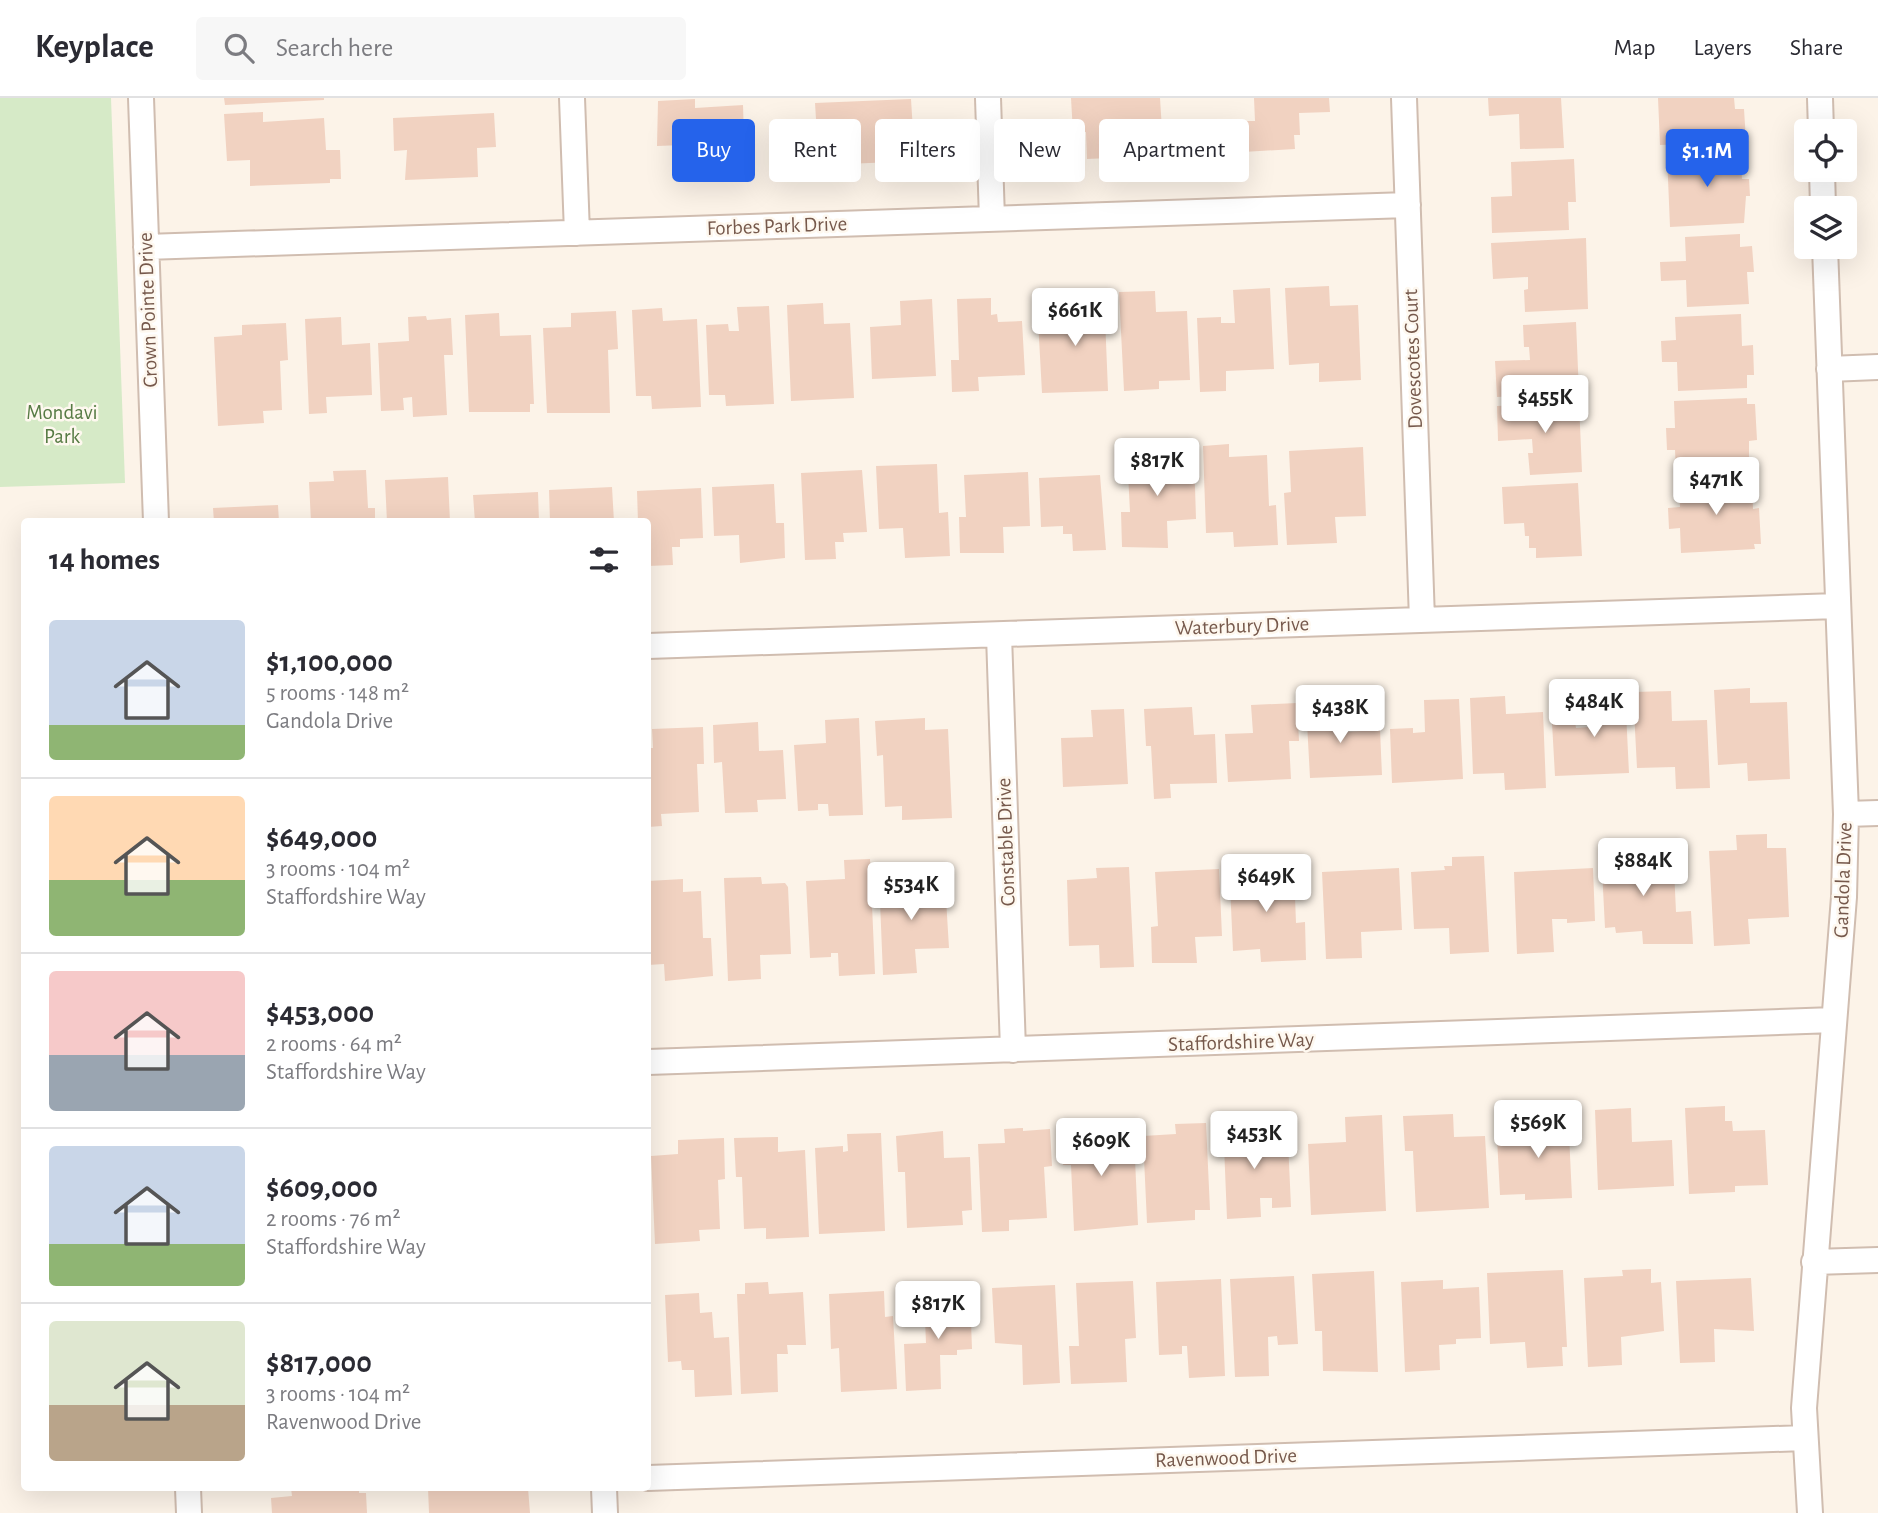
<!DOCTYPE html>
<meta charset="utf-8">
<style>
body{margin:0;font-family:"Alegreya Sans",sans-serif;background:#f7f7f7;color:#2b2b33;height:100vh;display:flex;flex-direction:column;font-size:26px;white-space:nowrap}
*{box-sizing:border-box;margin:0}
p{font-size:23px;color:#7c7c81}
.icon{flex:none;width:38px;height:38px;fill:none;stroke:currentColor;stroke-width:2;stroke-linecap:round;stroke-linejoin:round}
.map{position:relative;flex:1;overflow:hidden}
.drawer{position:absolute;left:21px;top:420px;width:630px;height:973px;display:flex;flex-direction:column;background:#fff;border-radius:7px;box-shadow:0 7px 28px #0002}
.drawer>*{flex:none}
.top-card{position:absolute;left:672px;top:21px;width:665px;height:63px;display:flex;gap:14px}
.controls{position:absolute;left:1794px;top:21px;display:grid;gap:14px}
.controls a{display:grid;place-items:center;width:63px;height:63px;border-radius:7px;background:#fff;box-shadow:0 7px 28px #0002;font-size:35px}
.price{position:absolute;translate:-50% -60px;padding:0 16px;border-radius:7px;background:#fff;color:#222;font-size:23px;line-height:46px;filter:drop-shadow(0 2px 4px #0008)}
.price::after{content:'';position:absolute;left:50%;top:42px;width:21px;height:16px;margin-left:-10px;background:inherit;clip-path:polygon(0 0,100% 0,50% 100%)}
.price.selected{background:#2563eb;color:#fff}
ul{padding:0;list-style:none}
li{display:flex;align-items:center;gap:21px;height:175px;padding:0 28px}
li+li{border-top:2px solid #e1e1e2}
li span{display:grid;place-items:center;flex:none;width:196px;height:140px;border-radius:7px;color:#555}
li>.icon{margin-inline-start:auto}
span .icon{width:84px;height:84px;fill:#fffc;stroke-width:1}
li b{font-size:30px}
h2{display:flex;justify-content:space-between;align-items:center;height:84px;padding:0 28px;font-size:30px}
.chip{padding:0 24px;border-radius:7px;background:#fff;box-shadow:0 7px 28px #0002;font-size:24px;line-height:63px}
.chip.selected{background:#2563eb;color:#fff}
header{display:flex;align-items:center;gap:42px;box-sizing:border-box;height:98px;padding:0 35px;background:#fff;border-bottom:2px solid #e1e1e2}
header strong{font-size:33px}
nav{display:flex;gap:38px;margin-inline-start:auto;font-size:24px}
.search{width:490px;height:63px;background:#f7f7f7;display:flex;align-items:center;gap:18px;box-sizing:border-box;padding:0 24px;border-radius:7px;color:#7c7c81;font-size:26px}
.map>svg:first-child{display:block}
.green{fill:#d6eac7}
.building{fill:#f1d2c1}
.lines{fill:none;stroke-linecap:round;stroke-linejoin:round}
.street-casing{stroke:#d0bdb0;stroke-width:28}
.street{stroke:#fff;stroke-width:24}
.labels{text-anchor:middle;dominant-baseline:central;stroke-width:5;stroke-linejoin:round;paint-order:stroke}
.street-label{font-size:21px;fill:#76594c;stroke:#fef8ef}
.park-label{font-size:21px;fill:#577b44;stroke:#fef8ef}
</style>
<header>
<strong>Keyplace</strong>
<div class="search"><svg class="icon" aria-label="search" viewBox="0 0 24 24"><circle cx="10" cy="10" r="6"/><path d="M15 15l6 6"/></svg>Search here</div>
<nav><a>Map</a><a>Layers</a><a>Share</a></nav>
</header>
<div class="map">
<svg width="1878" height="1415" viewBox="0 0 1878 1415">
<rect width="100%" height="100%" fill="#fcf3e8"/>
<path class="green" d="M0,0H111L125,385L0,389Z"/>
<path class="building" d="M224,0H324V2L225,7Z
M1071,0H1160L1162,32H1174L1176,57L1087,61L1086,34L1073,35Z
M1254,0H1329L1330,14L1299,15L1300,37H1294L1295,51L1243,54L1242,23H1255Z
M1488,0H1561L1564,50L1520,51L1519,16L1489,18Z
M1658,0H1734L1735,11H1744L1746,43L1660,47Z
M695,1V10L743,7L745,71L684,73L683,47L657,48L658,3Z
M911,1L913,33L891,34L892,64L825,67L823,37H817L815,5Z
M263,14V24L324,20L326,52H340L341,81H330V85L250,88V62L227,63L224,16Z
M494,15L496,49L477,50L478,79L405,82L407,52L394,53L393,20Z
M1740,54L1742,81H1749L1750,98H1746L1744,125L1670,129L1667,57Z
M1574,61L1576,104H1568L1569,132L1492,135L1491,99L1512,98L1511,64Z
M1740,136V149L1752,148L1754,174H1747L1749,206L1687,209L1686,182L1661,183L1660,164L1686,163L1685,139Z
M1586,140L1588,211L1525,214L1524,192L1528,191V179L1493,181L1491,145Z
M1329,188L1330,208L1358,207L1361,282L1319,284V265L1289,267L1285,190Z
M1270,190L1274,271L1226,273V293L1200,294L1197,220L1221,219V225H1235L1233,192Z
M1155,193L1156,214L1187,213L1190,282L1159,283V291L1124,293L1119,194Z
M1104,195L1108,293L1042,295L1038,222L1073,220L1071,197Z
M991,200V217L997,216L998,224L1022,223L1025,277L978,279L979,293L952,294L951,262H959L957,201Z
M932,201L936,278L872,281L870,229L901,227L900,203Z
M823,205L824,226L850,225L854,300L791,303L787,207Z
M769,208L774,306L726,308L725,297H709L706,227L728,226L729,233H739L737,209Z
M662,210L663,223L697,221L701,309L652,311L651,298H636L632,212Z
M616,213L618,251L608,252L610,315H547L543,230L571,229V215Z
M499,215L500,238L531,237L534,306H530V314H469L465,217Z
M1741,216L1742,248L1753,247L1754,277H1747V290L1678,293L1677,264H1662L1661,243L1676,242L1675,219Z
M426,218L427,222L451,220L453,257H444L447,317L413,319L412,299L403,300L404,312L381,313L378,245L409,243L408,219Z
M341,219L342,247L370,245L372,297L326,299L327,315L309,316L305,221Z
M1576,224L1579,295L1497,299L1495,263L1530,262L1529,249H1524L1523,227Z
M286,225L288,262L280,263L282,312L263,313L264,325L218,328L214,239L242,237V227Z
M1747,300V306H1755L1757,342L1749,343V370L1676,373L1675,352H1667L1666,330H1675L1674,303Z
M1579,304L1582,374L1530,377L1528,355H1533L1532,341L1498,343L1497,308Z
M1229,346V359L1267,357L1269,408L1276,407L1278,447L1234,449L1233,434L1206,435L1203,348Z
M1363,349L1366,418L1335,419L1337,445L1287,447L1284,395L1291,394L1289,353Z
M1194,357L1196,421L1167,423L1168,450L1122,449L1121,414H1130L1128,375H1119L1118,360Z
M937,366L939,415L948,414L950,458L905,460L903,430L879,431L876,368Z
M366,372L368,410H375V424H311L309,384L334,383L333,373Z
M862,372L867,434L843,435L844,444H835L836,461L805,462L801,375Z
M1028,374L1030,428L1003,429L1004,455H960L959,419H966L964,377Z
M1100,377L1106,452L1073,453L1072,436H1063V428L1041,429L1039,380Z
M448,379L450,424H387L385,382Z
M1752,382L1753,411L1759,410L1761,446H1754L1755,451L1681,455L1680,430L1669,431L1668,410L1680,409L1679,385Z
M1578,385L1582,458L1536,460V450H1529V438H1525L1524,425L1504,426L1502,389Z
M774,386L776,425H784L785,460L740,465L739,437L714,438L712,389Z
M612,389L614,424H550L549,392Z
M701,390L703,440L680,441V449H672L673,467L648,468V424H638L637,393Z
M538,394L539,424H475L473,397Z
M278,407L279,424H214L213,410Z
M1750,590V605L1787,604L1790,681L1748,683L1747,665L1718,667L1714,592Z
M1625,593L1629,675L1555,678L1552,625L1575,624L1576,630L1589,629L1588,594Z
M1671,593L1672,623L1707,622L1710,690L1676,691L1675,669L1637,670L1633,594Z
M1505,598L1506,616L1543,614L1546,690L1505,692L1504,675L1473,676L1470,600Z
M1459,601L1463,681L1392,685L1390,631L1413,630V635L1425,634L1424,602Z
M1342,604L1344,634L1380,632L1382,677L1310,680L1306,606Z
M1297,605L1299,643H1289L1291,681L1228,684L1225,636L1253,635L1251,607Z
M1192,609L1194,637L1215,636L1217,685L1170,686L1171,700L1154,701L1151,648H1146L1144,611Z
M1124,611L1128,686L1063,689L1061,640L1093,639L1091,612Z
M859,620L863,717L829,718L828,706H818V712L798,713L794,647L826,645L825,622Z
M925,620V632L948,631L952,720L902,722V708L885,709L883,657L877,658L875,623Z
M758,624L759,653L783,652L786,701L757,702L758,714L725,715L722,664L714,665L713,627Z
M703,629L704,666H697L699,714L661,716L662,728L648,729V650H653L652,631Z
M1767,736V750H1786L1789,819L1748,821L1750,846L1714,848L1709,753L1737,752L1736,737Z
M1656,750L1658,773L1674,771L1676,814L1691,813L1693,846H1643L1642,833L1616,835L1615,829L1605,830L1601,752Z
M1484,758L1489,854L1450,856L1449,830L1414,831L1411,774L1445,772L1444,768H1452V759Z
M870,761L875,876L839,878L838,855H831V859L810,860L806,783L845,781L844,762Z
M1254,763V774L1294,772L1296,825L1305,824L1306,862L1261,864L1260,851L1233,853L1229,765Z
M1129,769L1134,869L1100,870L1099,847L1069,848L1067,782L1097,780L1096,770Z
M1399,770L1402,832L1361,834L1362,860L1326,861L1322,774Z
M1593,770L1595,823L1567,825V821H1552L1554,854L1517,856L1514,774Z
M1219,771L1222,838L1195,839L1197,865H1152L1151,829L1158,828L1155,774Z
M915,777L916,798H925V785L945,784L949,850L915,851L917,875L883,877L879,779Z
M761,779L762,786L785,785L788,789L791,856L760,857L761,881L728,883L724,780Z
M683,781V794L701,793L703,840H711L713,878L665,883L664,866L648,867V783Z
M1725,1008V1023H1732L1733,1033L1765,1032L1768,1087L1735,1088V1094L1689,1096L1685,1010Z
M1631,1010L1632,1044L1672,1042L1674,1088L1598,1092L1595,1012Z
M1568,1014L1572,1100L1525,1102V1096L1500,1097L1497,1040L1534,1039L1533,1016Z
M1453,1016L1454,1039L1485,1038L1489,1110L1416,1114L1413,1053H1405L1403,1018Z
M1382,1017L1386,1113L1311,1117L1308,1046L1346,1044L1345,1019Z
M1256,1021L1257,1044L1288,1043L1291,1109L1272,1110V1100H1260L1261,1119L1227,1121L1223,1023Z
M1206,1025L1210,1112H1195V1122L1147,1125L1143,1038L1176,1036L1175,1026Z
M1108,1028V1040L1134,1039L1138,1127L1074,1133L1071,1067H1063L1062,1032Z
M1023,1030V1033L1050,1031L1052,1068L1044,1069L1047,1120L1009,1122V1133L982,1134L978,1046L1005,1045L1004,1031Z
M943,1033L944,1060L970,1059L972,1112L962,1113L963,1127L907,1130L905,1074H898L896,1038Z
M881,1035L885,1133L819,1136L815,1050L843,1048V1054L848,1053L847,1036Z
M778,1039V1054L805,1052L809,1139L766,1141V1130L744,1131L742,1079H736L734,1040Z
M724,1040L725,1081L718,1082L720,1131L699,1132L700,1143L655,1146L651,1058L678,1056V1042Z
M1651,1171V1185L1661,1184L1664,1233L1621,1239L1622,1267L1588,1269L1584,1180L1623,1178L1622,1172Z
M1563,1172L1567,1249H1562L1563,1268L1527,1270L1525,1244L1490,1246L1487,1175Z
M1374,1173L1378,1274L1323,1273L1322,1233H1315L1312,1176Z
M1294,1178L1298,1246L1278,1247L1277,1238L1268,1239L1269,1278L1235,1279L1230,1181Z
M1751,1180L1754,1233L1714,1231L1715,1264L1680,1265L1676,1183Z
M1221,1181L1225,1278L1189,1280L1187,1248H1182V1256L1159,1257L1156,1184Z
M1443,1182V1191L1479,1189L1481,1240L1456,1241V1246L1439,1247L1440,1272L1405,1274L1401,1184Z
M1133,1183L1136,1240L1125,1241L1127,1284L1071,1286L1069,1248H1079L1076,1185Z
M768,1184L769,1196L803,1194L806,1247H787L788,1256H777L778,1294L741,1296L737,1196H745V1185Z
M1055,1187L1060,1285L1023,1287L1022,1247L995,1245L992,1190Z
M884,1193L885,1219L893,1218L897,1291L841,1294L839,1250L831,1251L829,1196Z
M699,1195L700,1215L712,1214L714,1240L729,1239L732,1297L695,1299L694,1272H682L681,1263L668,1264L665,1197Z
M970,1197L972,1251L957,1252V1257H940L941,1291L906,1293L904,1246L926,1245L924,1199Z
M291,1390H359V1395H366L367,1415H272L271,1400L292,1398Z
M428,1390H528L530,1415H429Z"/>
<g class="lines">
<g class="street-casing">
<path id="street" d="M141,0L156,424
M572,0L577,135
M988,0L992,121
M1404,0L1422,522
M1820,0L1821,33
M1822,72L1823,110
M146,149L1408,107
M1829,271L1878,269
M999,537L1013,952
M648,548L1837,508
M1846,716L1878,715
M648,964L1834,922
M1814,1164L1878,1162
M648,1380L1805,1340
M188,1390L189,1415
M604,1390L605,1415
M1810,1415L1804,1310L1844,799L1846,716L1825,149"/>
</g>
<use href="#street" class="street"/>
</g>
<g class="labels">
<g class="street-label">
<text transform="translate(777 128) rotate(-2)">Forbes Park Drive</text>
<text transform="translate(148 212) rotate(-92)">Crown Pointe Drive</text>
<text transform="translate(1413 261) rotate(-92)">Dovescotes Court</text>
<text transform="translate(1242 528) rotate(-2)">Waterbury Drive</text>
<text transform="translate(1006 744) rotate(-92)">Constable Drive</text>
<text transform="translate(1843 782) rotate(-88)">Gandola Drive</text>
<text transform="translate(1241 944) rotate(-2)">Staffordshire Way</text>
<text transform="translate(1226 1360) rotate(-2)">Ravenwood Drive</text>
</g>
<g class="park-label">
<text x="62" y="314">Mondavi<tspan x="62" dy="24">Park</tspan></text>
</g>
</g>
</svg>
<div class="controls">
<a><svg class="icon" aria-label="locate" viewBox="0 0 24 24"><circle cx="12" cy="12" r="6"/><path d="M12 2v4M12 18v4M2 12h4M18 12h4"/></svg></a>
<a><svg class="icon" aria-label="layers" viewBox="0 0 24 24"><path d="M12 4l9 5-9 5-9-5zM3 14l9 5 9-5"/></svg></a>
</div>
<b class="price selected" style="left:1707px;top:91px">$1.1M</b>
<b class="price" style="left:1075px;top:250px">$661K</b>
<b class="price" style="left:1545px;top:337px">$455K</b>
<b class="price" style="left:1157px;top:400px">$817K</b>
<b class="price" style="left:1716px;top:419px">$471K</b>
<b class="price" style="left:1594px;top:641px">$484K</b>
<b class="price" style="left:1340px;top:647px">$438K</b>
<b class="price" style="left:1643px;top:800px">$884K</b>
<b class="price" style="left:1266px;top:816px">$649K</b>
<b class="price" style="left:911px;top:824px">$534K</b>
<b class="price" style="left:1538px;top:1062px">$569K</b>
<b class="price" style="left:1254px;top:1073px">$453K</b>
<b class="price" style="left:1101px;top:1080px">$609K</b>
<b class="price" style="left:938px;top:1243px">$817K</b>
<div class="top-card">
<a class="chip selected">Buy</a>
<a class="chip">Rent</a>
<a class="chip">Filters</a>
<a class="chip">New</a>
<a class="chip">Apartment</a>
</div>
<section class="drawer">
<h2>14 homes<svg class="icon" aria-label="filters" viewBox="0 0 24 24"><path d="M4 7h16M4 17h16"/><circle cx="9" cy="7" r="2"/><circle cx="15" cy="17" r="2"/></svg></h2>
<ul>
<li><span style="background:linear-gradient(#c9d6e8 75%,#8fb573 0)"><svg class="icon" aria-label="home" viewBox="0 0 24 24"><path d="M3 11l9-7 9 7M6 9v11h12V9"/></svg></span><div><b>$1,100,000</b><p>5 rooms · 148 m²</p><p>Gandola Drive</p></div></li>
<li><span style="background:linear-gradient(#ffd9b3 60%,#8fb573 0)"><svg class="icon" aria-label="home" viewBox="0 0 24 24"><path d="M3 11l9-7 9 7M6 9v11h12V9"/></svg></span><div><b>$649,000</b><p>3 rooms · 104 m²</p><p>Staffordshire Way</p></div></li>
<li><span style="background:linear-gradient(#f6c9c9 60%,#9aa5b1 0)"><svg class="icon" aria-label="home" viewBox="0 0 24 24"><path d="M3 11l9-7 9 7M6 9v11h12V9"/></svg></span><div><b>$453,000</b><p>2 rooms · 64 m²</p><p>Staffordshire Way</p></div></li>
<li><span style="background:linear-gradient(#c9d6e8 70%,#8fb573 0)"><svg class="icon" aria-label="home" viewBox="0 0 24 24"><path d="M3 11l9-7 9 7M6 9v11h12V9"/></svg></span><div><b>$609,000</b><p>2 rooms · 76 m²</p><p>Staffordshire Way</p></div></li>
<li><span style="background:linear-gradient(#dfe7d0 60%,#b9a48a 0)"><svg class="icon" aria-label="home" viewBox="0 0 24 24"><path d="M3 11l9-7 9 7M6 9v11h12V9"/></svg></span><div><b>$817,000</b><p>3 rooms · 104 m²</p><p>Ravenwood Drive</p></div></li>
</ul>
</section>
</div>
